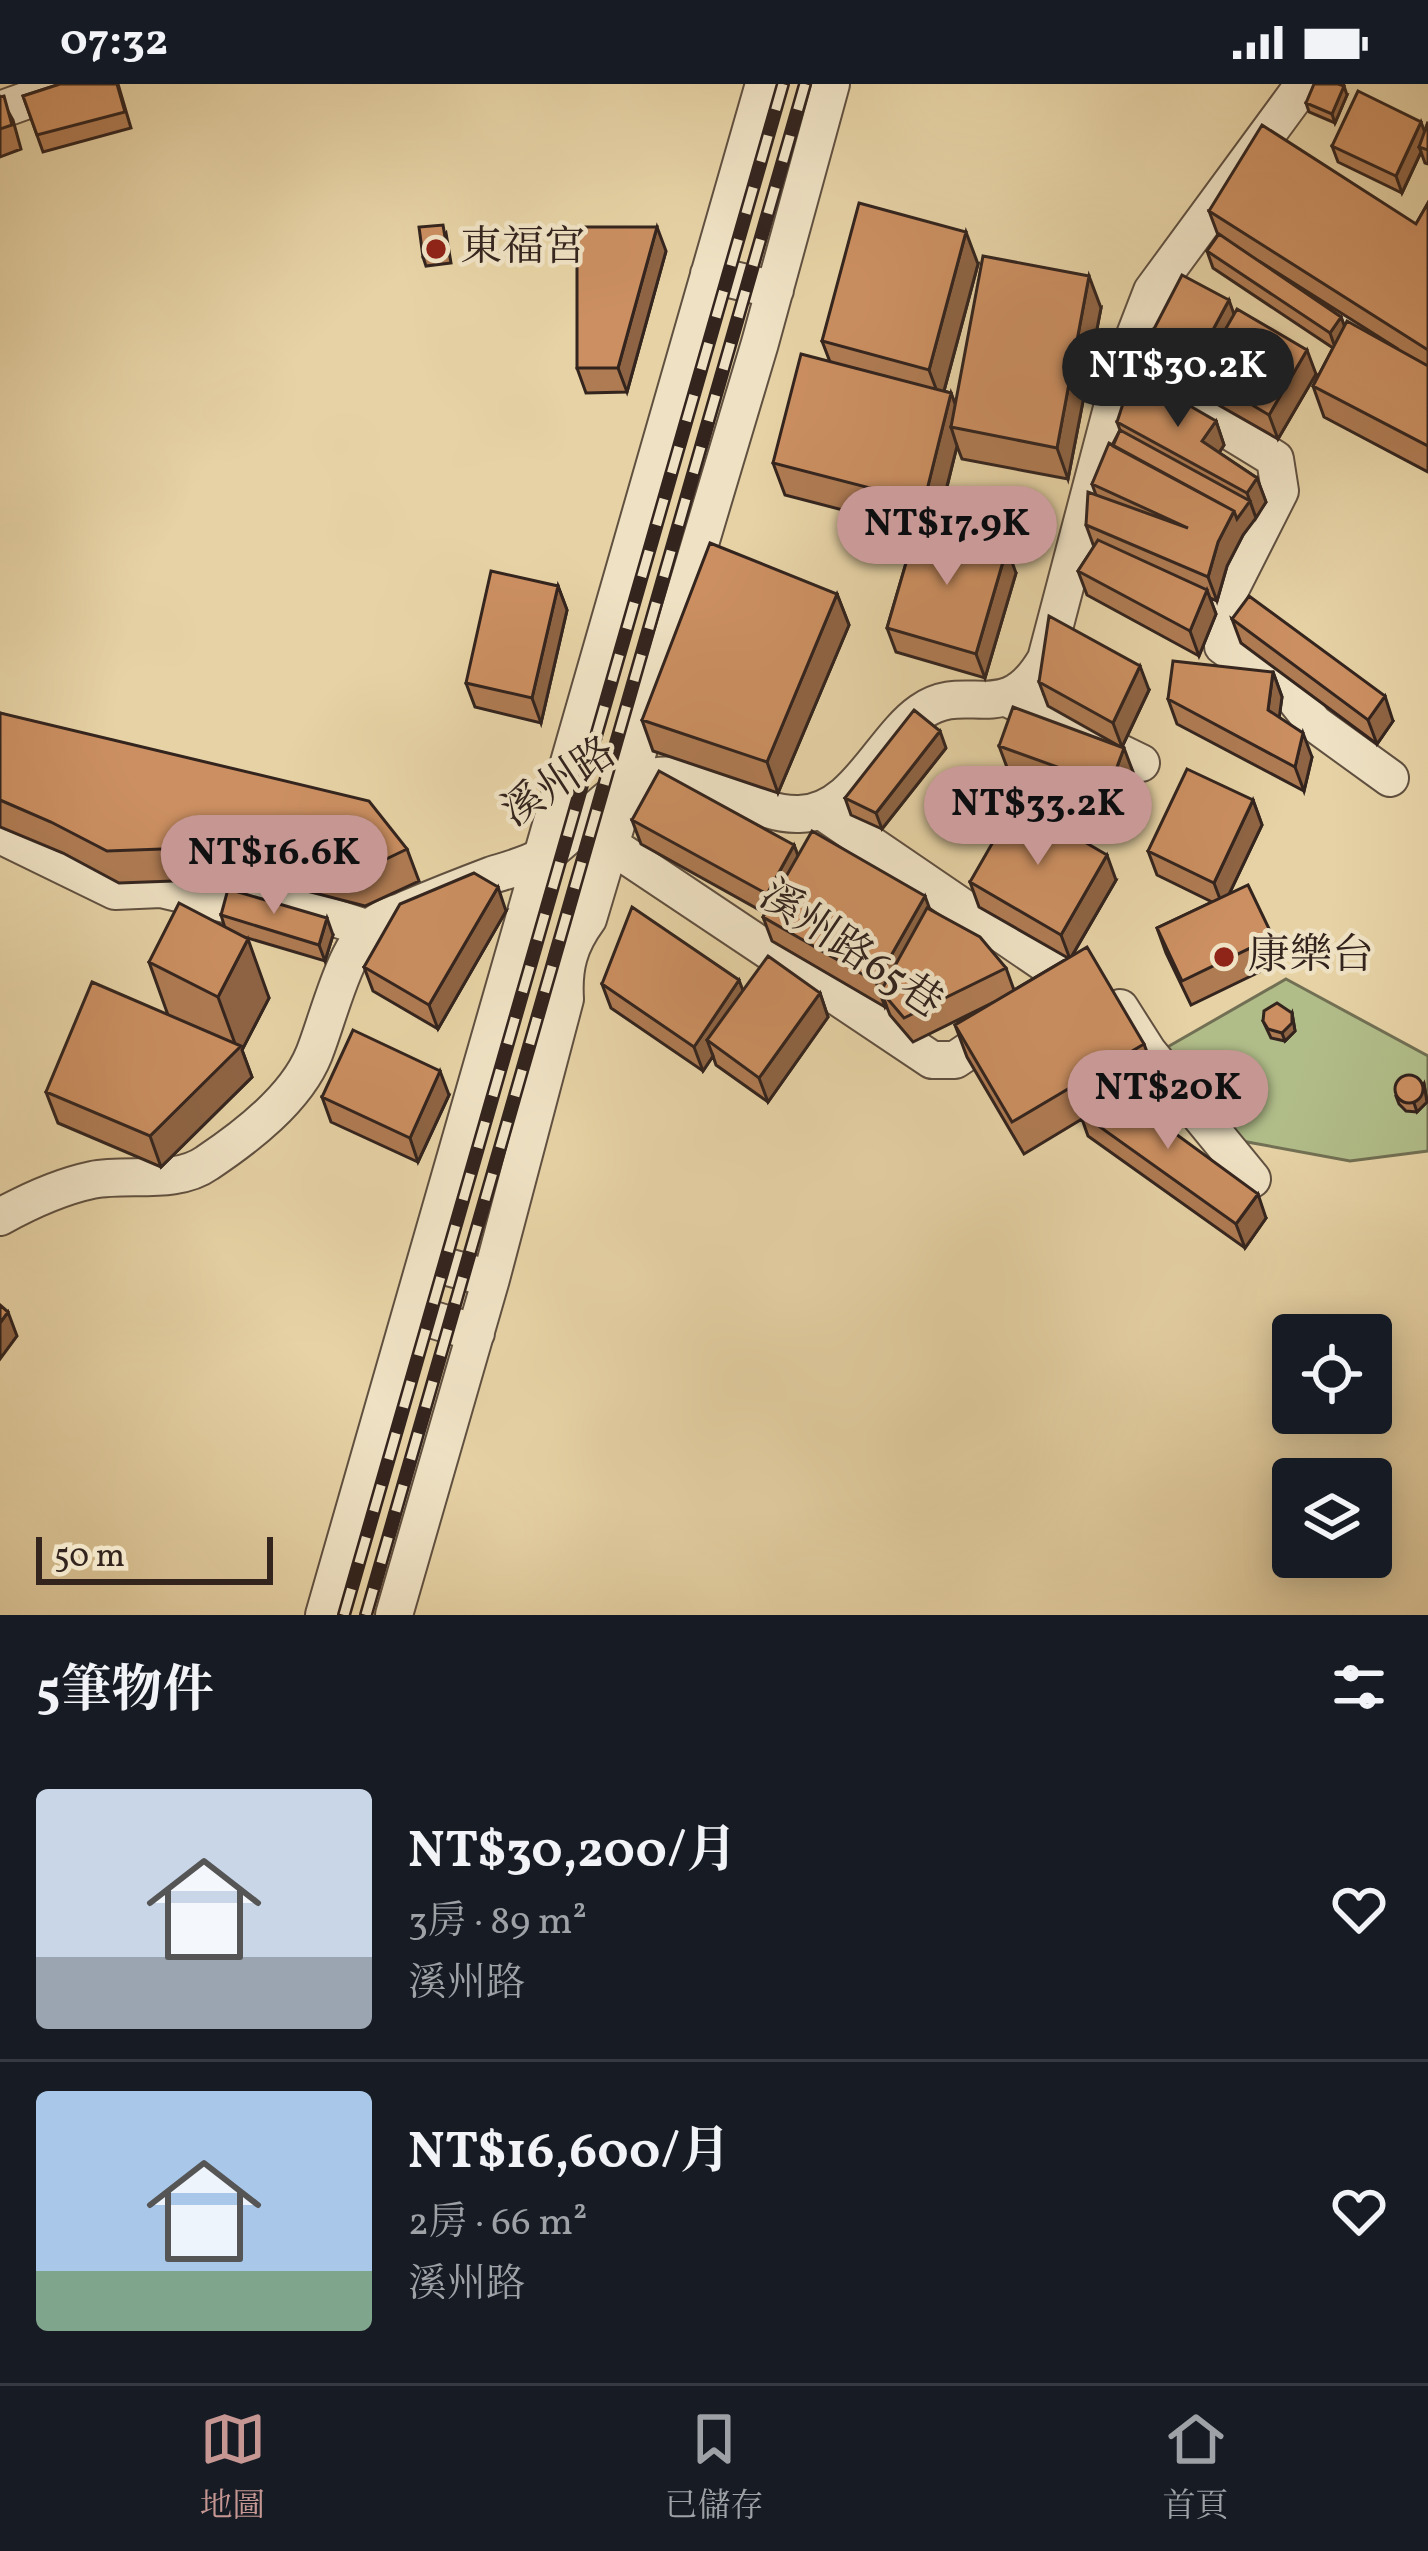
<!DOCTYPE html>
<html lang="zh-TW">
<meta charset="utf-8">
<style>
body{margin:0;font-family:Vollkorn,"Noto Serif TC",serif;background:#20242c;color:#f1f3f6;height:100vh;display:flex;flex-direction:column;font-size:45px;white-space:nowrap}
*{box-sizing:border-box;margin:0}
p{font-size:39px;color:#9ea1a6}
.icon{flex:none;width:66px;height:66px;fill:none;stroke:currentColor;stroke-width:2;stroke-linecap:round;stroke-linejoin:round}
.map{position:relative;height:1531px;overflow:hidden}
.sheet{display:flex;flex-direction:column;background:#171b24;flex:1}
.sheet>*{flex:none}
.tools{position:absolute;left:1272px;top:1230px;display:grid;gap:24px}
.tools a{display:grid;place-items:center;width:120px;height:120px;border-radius:12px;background:#171b24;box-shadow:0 6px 30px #0003;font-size:60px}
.scale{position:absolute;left:36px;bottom:30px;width:237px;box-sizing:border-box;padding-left:12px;border:6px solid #33241e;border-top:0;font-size:33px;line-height:42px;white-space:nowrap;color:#33241e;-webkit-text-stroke:9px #efe2c4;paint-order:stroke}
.price{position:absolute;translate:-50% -102px;padding:0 27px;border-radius:42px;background:#c59692;color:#111;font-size:39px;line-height:78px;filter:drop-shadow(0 3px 6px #0008)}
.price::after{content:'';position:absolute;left:50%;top:72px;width:36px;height:27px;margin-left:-18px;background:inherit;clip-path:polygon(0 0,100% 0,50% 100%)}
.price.on{background:#222;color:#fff}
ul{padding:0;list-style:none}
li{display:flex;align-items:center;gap:36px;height:300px;padding:0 36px}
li+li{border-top:3px solid #363941}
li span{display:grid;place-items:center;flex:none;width:336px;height:240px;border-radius:12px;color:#555}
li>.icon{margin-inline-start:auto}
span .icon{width:144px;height:144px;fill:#fffc;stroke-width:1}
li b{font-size:51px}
h2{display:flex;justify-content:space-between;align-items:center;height:144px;padding:0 36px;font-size:51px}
.status{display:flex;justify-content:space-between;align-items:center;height:84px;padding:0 60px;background:#171b24;direction:ltr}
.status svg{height:33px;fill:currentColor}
.tab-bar{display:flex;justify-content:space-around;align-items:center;height:168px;border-top:3px solid #363941;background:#171b24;font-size:33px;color:#9ea1a6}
.tab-bar a{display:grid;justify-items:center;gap:6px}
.tab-bar .on{color:#c59692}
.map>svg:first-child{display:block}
.green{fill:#b1bd89;stroke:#727054;stroke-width:3}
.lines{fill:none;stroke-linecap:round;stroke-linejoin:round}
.minor-casing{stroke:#605040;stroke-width:40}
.minor{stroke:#efe2c4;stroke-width:36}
.rail-casing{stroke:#33241e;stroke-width:14}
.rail{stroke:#efe2c4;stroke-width:9;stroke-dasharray:27;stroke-linecap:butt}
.wall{fill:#af7b53;stroke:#33241e;stroke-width:3;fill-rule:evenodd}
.shaded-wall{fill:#8e6444;stroke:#33241e;stroke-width:3}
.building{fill:#cb8f61;stroke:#33241e;stroke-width:3}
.poi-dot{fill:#8f2418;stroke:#efe2c4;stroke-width:4.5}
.labels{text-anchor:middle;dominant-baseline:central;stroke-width:9;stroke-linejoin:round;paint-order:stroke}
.poi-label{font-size:42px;fill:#33241e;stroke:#efe2c4;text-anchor:start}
.street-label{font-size:42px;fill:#33241e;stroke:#efe2c4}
</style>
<div class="status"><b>07:32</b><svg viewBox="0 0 49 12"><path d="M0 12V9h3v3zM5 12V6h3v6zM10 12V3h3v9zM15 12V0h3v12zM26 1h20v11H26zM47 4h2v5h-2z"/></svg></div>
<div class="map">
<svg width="1428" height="1531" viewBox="0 0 1428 1531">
<rect width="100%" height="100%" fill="#e6d2a5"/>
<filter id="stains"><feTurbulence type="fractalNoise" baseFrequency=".00167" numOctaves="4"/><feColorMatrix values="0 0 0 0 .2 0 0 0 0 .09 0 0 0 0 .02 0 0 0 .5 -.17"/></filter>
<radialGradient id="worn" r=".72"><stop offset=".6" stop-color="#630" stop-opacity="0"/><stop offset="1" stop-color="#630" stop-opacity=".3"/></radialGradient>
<path class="green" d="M1286,895L1428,972V1067L1350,1077L1242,1057L1157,969Z"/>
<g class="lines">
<g class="minor-casing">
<path id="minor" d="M0,26L72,0
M709,190L775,206
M1303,209L1428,287
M1123,282L1275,375L1280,407L1225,516L1223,562L1291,610L1314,639L1390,694
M1007,614L1141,679
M820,726L1072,898
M588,746L932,976H955L1004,943
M0,751L115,807L161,805L225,820L268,813L369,845
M1120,924L1148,968L1252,1095
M0,1133C29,1117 59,1103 92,1096C129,1089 176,1101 207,1079C246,1053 296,1015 314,970C327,938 343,870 368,846C378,835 394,831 407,825C435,813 463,802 492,791C508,786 528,781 543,772C577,750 604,708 643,695C698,677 747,732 799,730C855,729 881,656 921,628C967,595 1005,646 1046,575L1123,282L1152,207L1304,0
M426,1177L491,1195
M411,1229L476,1249
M324,1531L764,0
M394,1531L491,1195L565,915C563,883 569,861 588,835L760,259L831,0"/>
</g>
<use href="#minor" class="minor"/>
<g class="rail-casing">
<path id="rail" d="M344,1531L783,0
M366,1531L805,0"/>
</g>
<use href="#rail" class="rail"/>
</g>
<path class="wall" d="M60,0H118L131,44L43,68L23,12Z
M1347,11L1335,39L1309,28L1306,19Z
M0,13L13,36L21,65L0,73Z
M1428,38V80L1425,79L1421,68L1402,109L1338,78L1332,62L1425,47Z
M1428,119V388L1324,333L1313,302L1333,264L1213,184L1207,167L1218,151L1209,127L1416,140ZM1259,177L1398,265L1344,241L1341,233Z
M446,149L451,179L426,182L423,173Z
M666,167L627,308L586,309L577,284Z
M978,180L944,307L951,309L955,320L1101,224L1068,395L962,375L957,362L937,444L1016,489L985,594L896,568L887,544L916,445L785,411L773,379L830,278L822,257Z
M1234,230L1316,290L1278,355L1208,315L1200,290L1203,284L1160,261L1154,245Z
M1216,337L1224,361L1219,369L1257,394L1266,418L1243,451L1227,482L1217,517L1210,514L1216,530L1199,572L1087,511L1078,487L1094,463L1086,441L1096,411L1092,400L1120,346L1117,338Z
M558,502L567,526L541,639L475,623L466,599Z
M837,510L849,541L778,709L653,667L642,636Z
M1232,535L1393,637L1377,660L1241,559Z
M1273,588L1282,613L1279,633L1312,673L1304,707L1177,640L1168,615Z
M1039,598L1149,606L1122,663L1133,688L1119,727L1008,686L999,662H1119L1048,622Z
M0,629L407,765L419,797L365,822L256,794L119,799L63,769L0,743Z
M946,664L882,745L851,731L845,714Z
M1253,716L1262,741L1229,810L1273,853L1282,877L1191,921L1166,869L1157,844L1212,818L1157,791L1148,767Z
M632,736L794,761L798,772L930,825L1006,884L1014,906L1068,874L979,823L970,798L1116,796L1072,872L1144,960L1156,992L1123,1011L1266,1134L1245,1164L1088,1052L1082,1035L1024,1070L967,973L955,941L996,917L913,958L890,931L886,921L885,923L772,857L763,833L765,829L641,760Z
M506,827L438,945L373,907L364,883Z
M221,831L333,851L325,877L241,852L269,914L242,966L252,993L161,1083L58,1039L46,1008L168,931L149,878L225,844Z
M602,900L820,909L828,933L768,1018L716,981L713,972L703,987L611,924Z
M1292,929L1295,947L1285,957L1271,954L1263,937Z
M1424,1000L1427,1018L1417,1028L1406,1027L1399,1020L1396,1012Z
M449,1011L418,1078L331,1038L322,1013Z"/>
<path class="shaded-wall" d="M1344,2L1347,11L1335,39L1332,30Z
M1421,38L1427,54L1419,63L1421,68L1402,109L1396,92Z
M657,143L666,167L627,308L618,284Z
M966,148L978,180L941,318L929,286Z
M1089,192L1101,224L1068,395L1057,364Z
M1229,216L1235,233L1206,286L1200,270Z
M1341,233L1347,249L1336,266L1330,249Z
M1307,266L1316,290L1278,355L1269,331Z
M951,309L963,341L951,343L957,362L935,450L924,418Z
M1216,337L1224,361L1210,382L1202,357Z
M1257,394L1266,418L1256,434L1247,409Z
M1250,417L1256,434L1243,451L1227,482L1217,517L1208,493L1218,458L1234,427Z
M1007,464L1016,489L985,594L976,570Z
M558,502L567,526L541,639L532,614Z
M1207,506L1216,530L1199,572L1190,547Z
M837,510L849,541L778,709L767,678Z
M1140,582L1149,606L1122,663L1113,639Z
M1273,588L1282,613L1277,650L1268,626Z
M1385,612L1393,637L1377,660L1368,636Z
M940,647L946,664L882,745L876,729Z
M1303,649L1312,673L1304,707L1295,683Z
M1124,664L1133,688L1119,727L1110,702Z
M1253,716L1262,741L1223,823L1214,799Z
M794,761L803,785L776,835L767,810Z
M1107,771L1116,796L1070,875L1061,851Z
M498,803L506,827L438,945L429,921Z
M925,812L934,837L881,907L886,921L885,923L876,898Z
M327,834L333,851L325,877L319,861Z
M248,855L269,914L242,966L252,993L161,1083L150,1052L237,965L218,913Z
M739,896L748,920L707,956L713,972L703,987L694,963Z
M820,909L828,933L768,1018L759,994Z
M1292,929L1295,947L1285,957L1282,949Z
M440,987L449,1011L418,1078L410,1054Z
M1424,1000L1427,1018L1417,1028L1414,1019Z
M1258,1110L1266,1134L1245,1164L1236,1140Z
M8,1228L17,1252L0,1275V1239Z"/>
<path class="building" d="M60,0H117L125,28L37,51L23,12Z
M1314,0H1338L1344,2L1332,30L1306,19Z
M1358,7L1421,38L1396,92L1332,62Z
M4,12L12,41L0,45V13Z
M1428,38V66L1419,63Z
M1262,41L1416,140L1428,119V266L1209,127Z
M859,119L966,148L929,286L822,257Z
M443,141L448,171L423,173L419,143Z
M577,143H657L618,284H577Z
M1219,150L1341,233L1330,249L1207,167Z
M983,172L1089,192L1057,364L951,343Z
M1182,191L1229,216L1200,270L1154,245Z
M1237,225L1307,266L1269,331L1200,290Z
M1347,237L1428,282V362L1313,302Z
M801,270L951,309L924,418L773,379Z
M1133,289L1216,337L1202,357L1257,394L1247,409L1117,338Z
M1120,346L1250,417L1237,435L1234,427L1113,362Z
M1109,359L1234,427L1218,458L1208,493L1086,441L1088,408L1188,444L1092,400Z
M918,438L1007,464L976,570L887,544Z
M1098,456L1207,506L1190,547L1078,487Z
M710,459L837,510L767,678L642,636Z
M491,487L558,502L532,614L466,599Z
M1249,512L1385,612L1368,636L1232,535Z
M1049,532L1140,582L1113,639L1039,598Z
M1173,577L1273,588L1268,626L1303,649L1295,683L1168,615Z
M1013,623L1124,664L1110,702L999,662Z
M914,626L940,647L876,729L845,714Z
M0,629L369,717L407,765L353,791L245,762L107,767L51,738L0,716Z
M1187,685L1253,716L1214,799L1148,767Z
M659,687L794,761L767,810L632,736Z
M1016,718L1107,771L1061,851L970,798Z
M812,747L925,812L876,898L763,833Z
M474,789L498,803L429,921L364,883L400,820Z
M1248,801L1273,853L1182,897L1157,844Z
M228,805L327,834L319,861L221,831Z
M179,819L248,855L218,913L149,878Z
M632,823L739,896L694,963L602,900Z
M927,824L980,853L1006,884L904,934L881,907Z
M1087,863L1144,960L1012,1038L955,941Z
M768,872L820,909L759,994L707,956Z
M92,898L241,962L150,1052L46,1008Z
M1277,919L1292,929V939L1282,949L1268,945L1263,937L1264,927Z
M353,946L440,987L410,1054L322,1013Z
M1395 1005a14 14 0 1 1 28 0a14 14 0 1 1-28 0Z
M1102,996L1258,1110L1236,1140L1079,1028Z
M0,1221L8,1228L0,1239Z"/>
<g class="poi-dot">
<circle cx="436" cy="165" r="12"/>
<circle cx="1224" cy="873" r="12"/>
</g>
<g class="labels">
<g class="poi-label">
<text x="460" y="165">東福宮</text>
<text x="1248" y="873">康樂台</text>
</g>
<g class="street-label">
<text transform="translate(560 700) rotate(-33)">溪州路</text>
<text transform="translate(850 867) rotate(34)">溪州路65巷</text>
</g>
</g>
<rect width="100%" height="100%" filter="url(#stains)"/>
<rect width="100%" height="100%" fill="url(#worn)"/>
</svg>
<div class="tools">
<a><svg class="icon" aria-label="locate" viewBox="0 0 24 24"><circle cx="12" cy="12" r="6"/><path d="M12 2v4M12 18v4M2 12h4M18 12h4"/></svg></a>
<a><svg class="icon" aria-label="layers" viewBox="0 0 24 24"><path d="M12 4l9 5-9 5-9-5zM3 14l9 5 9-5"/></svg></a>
</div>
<div class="scale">50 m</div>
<b class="price on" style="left:1178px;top:346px">NT$30.2K</b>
<b class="price" style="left:947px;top:504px">NT$17.9K</b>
<b class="price" style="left:1038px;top:784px">NT$33.2K</b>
<b class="price" style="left:274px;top:833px">NT$16.6K</b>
<b class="price" style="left:1168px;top:1068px">NT$20K</b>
</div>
<section class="sheet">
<h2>5筆物件<svg class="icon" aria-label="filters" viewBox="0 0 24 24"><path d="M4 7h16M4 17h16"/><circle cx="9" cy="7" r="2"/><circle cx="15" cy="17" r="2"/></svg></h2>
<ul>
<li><span style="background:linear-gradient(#c9d6e8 70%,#9aa5b1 0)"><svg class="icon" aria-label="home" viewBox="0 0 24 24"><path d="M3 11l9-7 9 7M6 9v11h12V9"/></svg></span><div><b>NT$30,200/月</b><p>3房 · 89 m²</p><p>溪州路</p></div><svg class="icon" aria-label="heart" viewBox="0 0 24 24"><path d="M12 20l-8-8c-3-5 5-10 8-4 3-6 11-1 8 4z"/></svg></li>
<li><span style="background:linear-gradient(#a9c7e8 75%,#7fa58c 0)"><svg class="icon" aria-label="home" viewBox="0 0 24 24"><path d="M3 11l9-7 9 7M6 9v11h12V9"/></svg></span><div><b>NT$16,600/月</b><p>2房 · 66 m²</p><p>溪州路</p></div><svg class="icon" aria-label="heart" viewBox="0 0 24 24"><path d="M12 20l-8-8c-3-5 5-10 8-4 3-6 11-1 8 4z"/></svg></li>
</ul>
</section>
<nav class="tab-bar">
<a class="on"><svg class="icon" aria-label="map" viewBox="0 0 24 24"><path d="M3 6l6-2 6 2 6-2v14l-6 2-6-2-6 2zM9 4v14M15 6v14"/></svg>地圖</a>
<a><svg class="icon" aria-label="saved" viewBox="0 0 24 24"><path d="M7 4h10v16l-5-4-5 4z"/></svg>已儲存</a>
<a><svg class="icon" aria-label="home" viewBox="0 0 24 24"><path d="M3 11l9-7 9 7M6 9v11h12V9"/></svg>首頁</a>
</nav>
